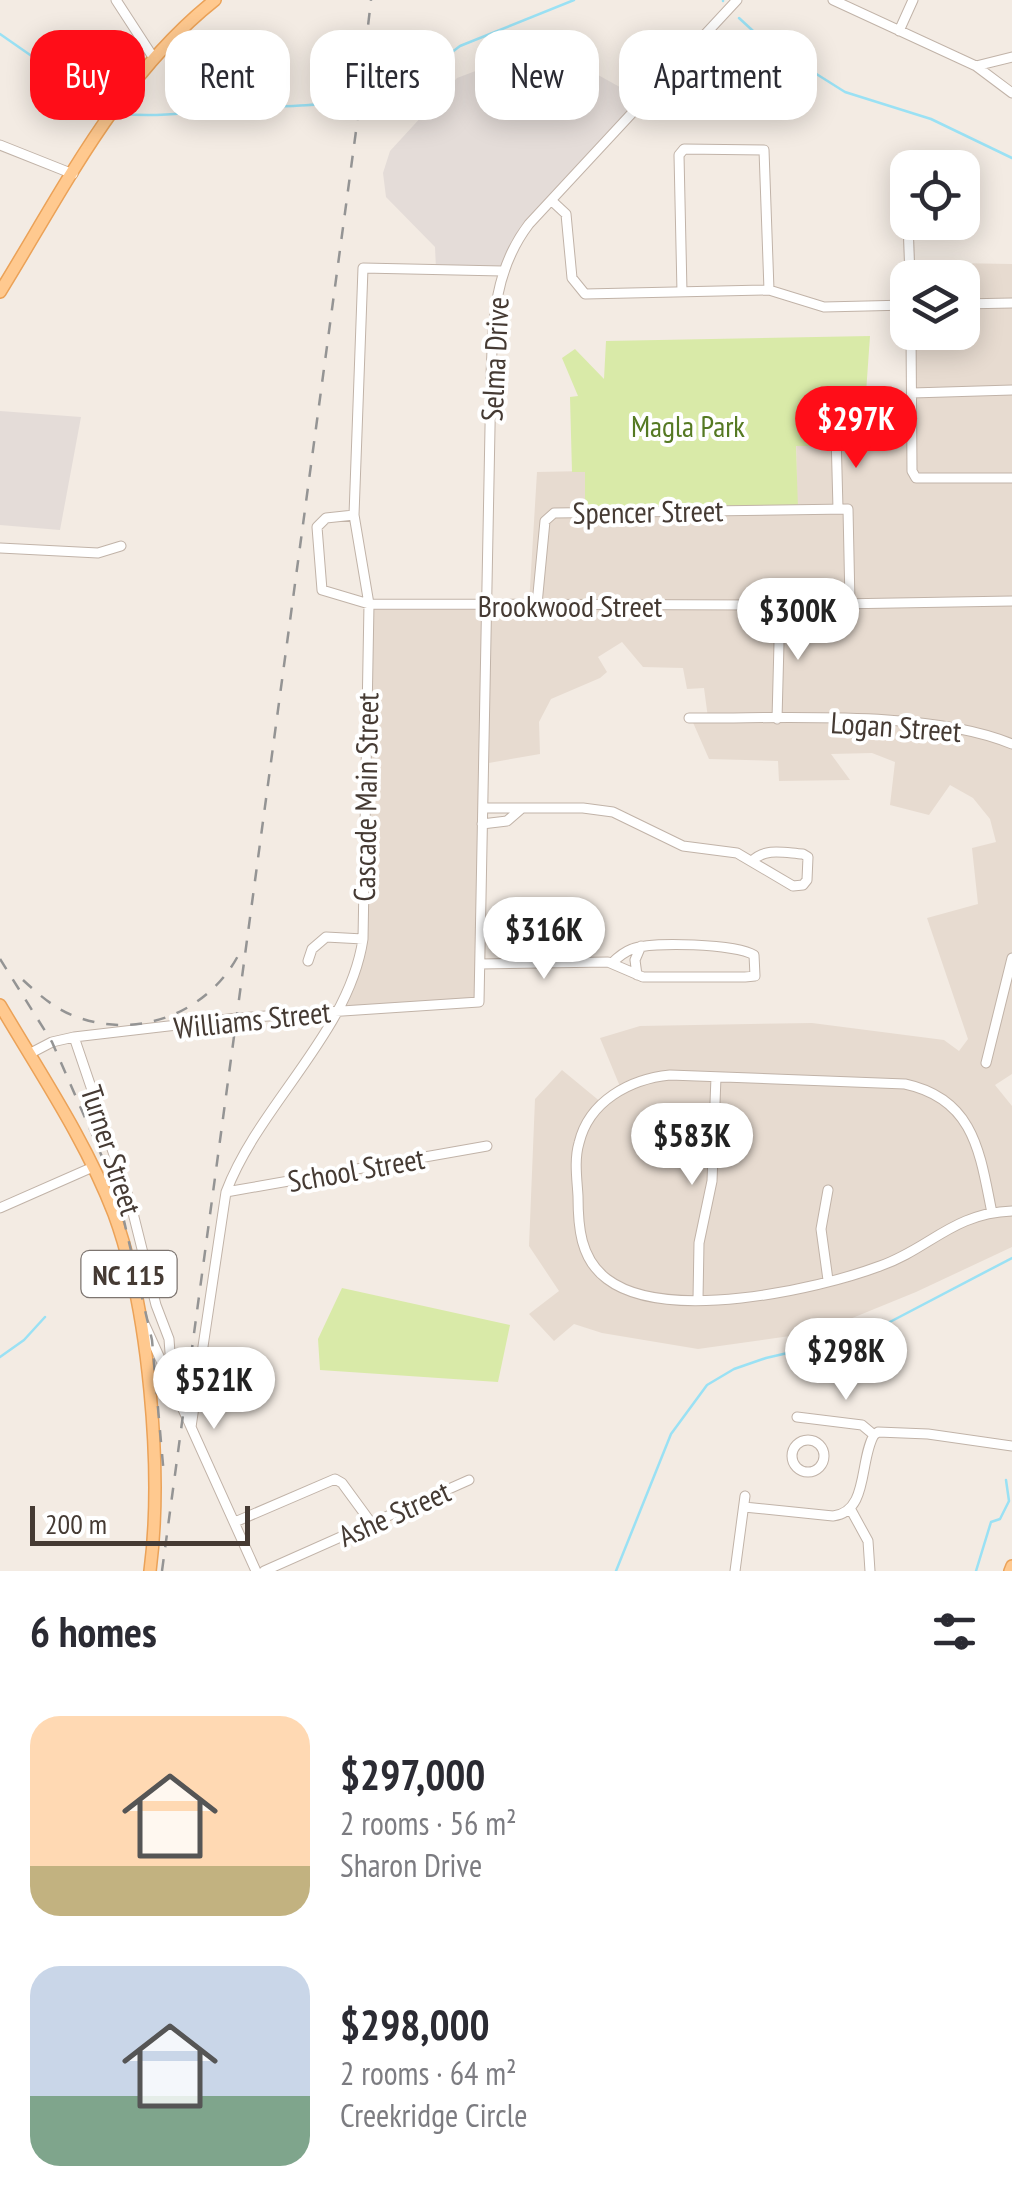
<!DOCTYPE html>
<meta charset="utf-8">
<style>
body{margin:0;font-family:"PT Sans Narrow",sans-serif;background:#f2f2f3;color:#2b2b33;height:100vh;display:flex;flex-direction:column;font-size:38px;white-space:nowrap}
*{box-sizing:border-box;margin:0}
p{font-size:32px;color:#7c7c81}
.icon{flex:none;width:55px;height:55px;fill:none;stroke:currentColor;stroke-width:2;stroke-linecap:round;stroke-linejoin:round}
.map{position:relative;height:1571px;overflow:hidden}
.drawer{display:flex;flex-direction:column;background:#fff;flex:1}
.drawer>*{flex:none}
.hud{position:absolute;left:30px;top:30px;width:952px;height:90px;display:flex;gap:20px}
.tools{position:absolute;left:890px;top:150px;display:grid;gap:20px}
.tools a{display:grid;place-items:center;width:90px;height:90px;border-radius:20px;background:#fff;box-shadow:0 5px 25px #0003;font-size:50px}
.scale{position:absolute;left:30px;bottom:25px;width:220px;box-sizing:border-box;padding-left:10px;border:5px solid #453a33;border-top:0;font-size:28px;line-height:35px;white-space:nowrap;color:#453a33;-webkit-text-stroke:8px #fff;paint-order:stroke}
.price{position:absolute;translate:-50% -85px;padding:0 22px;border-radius:35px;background:#fff;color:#222;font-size:32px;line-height:65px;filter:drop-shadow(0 2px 5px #0008)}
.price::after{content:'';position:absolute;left:50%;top:60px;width:30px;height:22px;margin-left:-15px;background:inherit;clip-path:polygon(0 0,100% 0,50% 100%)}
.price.on{background:#ff0d18;color:#fff}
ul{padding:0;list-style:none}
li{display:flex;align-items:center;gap:30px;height:250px;padding:0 30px}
li span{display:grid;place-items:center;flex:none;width:280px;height:200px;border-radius:30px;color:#555}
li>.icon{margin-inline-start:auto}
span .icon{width:120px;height:120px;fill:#fffc;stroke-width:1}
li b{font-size:42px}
h2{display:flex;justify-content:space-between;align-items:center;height:120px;padding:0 30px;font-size:42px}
.pill{padding:0 35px;border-radius:30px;background:#fff;box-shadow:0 5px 25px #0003;font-size:35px;line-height:90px}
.pill.on{background:#ff0d18;color:#fff}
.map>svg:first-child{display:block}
.residential{fill:#e7dbd0}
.industrial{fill:#e4dcd8}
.green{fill:#d9eaa8}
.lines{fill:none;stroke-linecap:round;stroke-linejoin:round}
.stream{stroke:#9ae1f4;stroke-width:2.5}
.minor-casing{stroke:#c1b3a8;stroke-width:11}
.major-casing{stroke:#eba258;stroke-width:14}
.minor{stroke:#fff;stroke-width:9}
.major{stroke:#ffc98f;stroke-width:11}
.rail{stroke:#949494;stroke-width:2.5;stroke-dasharray:12 12;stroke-linecap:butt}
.labels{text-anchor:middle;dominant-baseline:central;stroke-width:8;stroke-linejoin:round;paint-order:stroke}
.shield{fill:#fff;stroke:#7d7570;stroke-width:2.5}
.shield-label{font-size:28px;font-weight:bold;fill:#453a33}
.street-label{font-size:30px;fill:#453a33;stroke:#fff}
.park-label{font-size:30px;fill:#557923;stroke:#fff}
</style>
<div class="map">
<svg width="1012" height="1571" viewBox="0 0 1012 1571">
<rect width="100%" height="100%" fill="#f3ebe3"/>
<path class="residential" d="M953,263L1012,264V1074L995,1085L1012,1106V1247L916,1292L818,1332L698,1349L602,1333L574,1324L554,1341L529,1314L559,1291L529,1246L535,1099L562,1070L602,1103L621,1089L600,1038L640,1026L812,1023L944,1040L959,1051L968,1039L927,918L978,904L972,848L996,842L990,819L973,798L950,785L929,815L890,805L895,762L872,753L831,754L850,780L779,781L778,761L709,759L691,718H708L704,688L687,689L683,668L643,667L622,642L598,657L607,672L600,678L551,699L539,722L540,754L483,764L479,1002L338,1010L359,965L369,604H529L537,472L585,471V511L797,509L796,431L912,424L911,333L962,332V278L943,277V274L952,272Z"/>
<path class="industrial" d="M544,45L645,101L529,224L502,271L436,269L435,247L386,197L383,173L390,151L457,78Z
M0,411L81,417L60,530L0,525Z"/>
<path class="green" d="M870,336L866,393L868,440C848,447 818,446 796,446L798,509L585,512V472H572L570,397L578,396L562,358L575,349L604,379L606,341Z
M342,1288L510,1325L498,1382L320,1370L318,1339Z"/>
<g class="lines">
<path class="stream" d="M723,0V1
M739,18L764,41L845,92L931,119L1012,158
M0,34L102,105
M400,92L460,46L574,0
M122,114C168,118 212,109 257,107C285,106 310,107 337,101
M0,1357L24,1340L45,1317
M616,1571L671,1434L707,1385L734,1369L766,1358L865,1335L1012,1258
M976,1571L991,1522L1000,1519L1009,1501L1006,1480"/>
<g class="minor-casing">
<path id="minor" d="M116,0L153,57
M833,0L976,66L1012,93
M899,31L913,0
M976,66L1012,57
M0,145L73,174
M552,201L566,214L572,278L585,294L769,290L824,307L908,305
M908,222L910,278
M682,292L679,155L684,149L764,150L769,290
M962,304L1012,303
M911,332L912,471L916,478H1012
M912,393L1012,390
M836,434L838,509
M354,515L326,518L317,527L322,590L369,604L780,605L1012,601
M0,548L98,553L121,546
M537,604L545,521L554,513L848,509L850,603
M689,718C781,719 929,709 1012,744
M777,719L780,605
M483,808H583L613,812L683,846L737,853L793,886L803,885L807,880L808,857L803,854C785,853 766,847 752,861
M482,824L507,821L522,808
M308,961L312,949L326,937L363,939
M480,964L608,962L643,977H745L755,976L754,955C737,944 651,941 632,949C624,952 618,957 612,963
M637,975L635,960L641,946
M74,1037L131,1205L156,1305L169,1339L172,1380
M29,1054L52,1042L74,1037L237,1018L479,1002L491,376C493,320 494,270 529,224L737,0
M986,1063L1012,958
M828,1190L821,1229L828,1280
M226,1192L487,1146
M0,1208L93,1167
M992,1213C980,1154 975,1099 905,1084L670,1075C630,1079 589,1101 579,1143C574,1160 577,1179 578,1196C578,1226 580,1259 607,1279C665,1323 816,1290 880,1266C929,1249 953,1213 1012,1211
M698,1299L699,1243L712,1181L716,1077
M144,1323L256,1571
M797,1417L862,1425L874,1435
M191,1427L226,1192C260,1103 349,1033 363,939L369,604L354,515L363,268L502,271
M792 1456a16 16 0 1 1 32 0a16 16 0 1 1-32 0Z
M744,1507L833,1516C869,1512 859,1460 874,1435L878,1432L928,1434L1012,1446
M851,1510L868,1541L870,1571
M235,1522L335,1479L342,1483L372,1524
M264,1571L469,1480
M735,1571L745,1496"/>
</g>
<g class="major-casing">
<path id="major" d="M0,292C63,190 119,76 215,0
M0,1005C40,1073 86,1141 114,1214C149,1309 163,1471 150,1571
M1010,1571L1012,1566"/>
</g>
<use href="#minor" class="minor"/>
<use href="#major" class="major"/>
<path class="rail" d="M0,959L52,1042L117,1191L152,1340L164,1476
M23,980C38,994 54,1008 74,1016C139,1041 210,1012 240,952
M162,1571L356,131L371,0"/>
</g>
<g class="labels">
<rect class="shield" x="81.5" y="1251" width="95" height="46" rx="8"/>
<g class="shield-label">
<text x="129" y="1274">NC 115</text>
</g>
<g class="street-label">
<text transform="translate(494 359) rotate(-87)">Selma Drive</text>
<text transform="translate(648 511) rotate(-1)">Spencer Street</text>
<text x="570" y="605">Brookwood Street</text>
<text transform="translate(896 726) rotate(4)">Logan Street</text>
<text transform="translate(365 797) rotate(-89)">Cascade Main Street</text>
<text transform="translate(252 1019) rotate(-6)">Williams Street</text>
<text transform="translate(112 1150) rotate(72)">Turner Street</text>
<text transform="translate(356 1169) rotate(-10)">School Street</text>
<text transform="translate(394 1513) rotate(-24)">Ashe Street</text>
</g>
<g class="park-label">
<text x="688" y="425">Magla Park</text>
</g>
</g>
</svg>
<div class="tools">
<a><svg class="icon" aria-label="locate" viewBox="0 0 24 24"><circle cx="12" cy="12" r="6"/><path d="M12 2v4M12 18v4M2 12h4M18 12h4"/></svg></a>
<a><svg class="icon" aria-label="layers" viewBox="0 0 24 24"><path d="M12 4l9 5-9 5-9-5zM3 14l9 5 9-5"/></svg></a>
</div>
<div class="scale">200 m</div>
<b class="price on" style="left:856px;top:471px">$297K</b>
<b class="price" style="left:798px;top:663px">$300K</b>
<b class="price" style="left:544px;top:982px">$316K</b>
<b class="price" style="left:692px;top:1188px">$583K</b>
<b class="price" style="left:846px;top:1403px">$298K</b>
<b class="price" style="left:214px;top:1432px">$521K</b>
<div class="hud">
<a class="pill on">Buy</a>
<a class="pill">Rent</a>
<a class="pill">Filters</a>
<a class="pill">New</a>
<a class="pill">Apartment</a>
</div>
</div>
<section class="drawer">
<h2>6 homes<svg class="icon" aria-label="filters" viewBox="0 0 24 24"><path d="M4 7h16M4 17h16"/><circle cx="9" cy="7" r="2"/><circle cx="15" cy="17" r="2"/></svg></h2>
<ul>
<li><span style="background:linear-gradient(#ffd9b3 75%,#c2b280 0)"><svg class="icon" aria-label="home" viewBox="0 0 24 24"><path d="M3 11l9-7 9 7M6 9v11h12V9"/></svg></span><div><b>$297,000</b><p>2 rooms · 56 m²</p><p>Sharon Drive</p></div></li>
<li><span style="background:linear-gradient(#c9d6e8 65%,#7fa58c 0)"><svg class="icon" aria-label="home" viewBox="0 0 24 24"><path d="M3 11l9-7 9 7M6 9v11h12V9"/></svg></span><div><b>$298,000</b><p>2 rooms · 64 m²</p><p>Creekridge Circle</p></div></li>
</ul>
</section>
